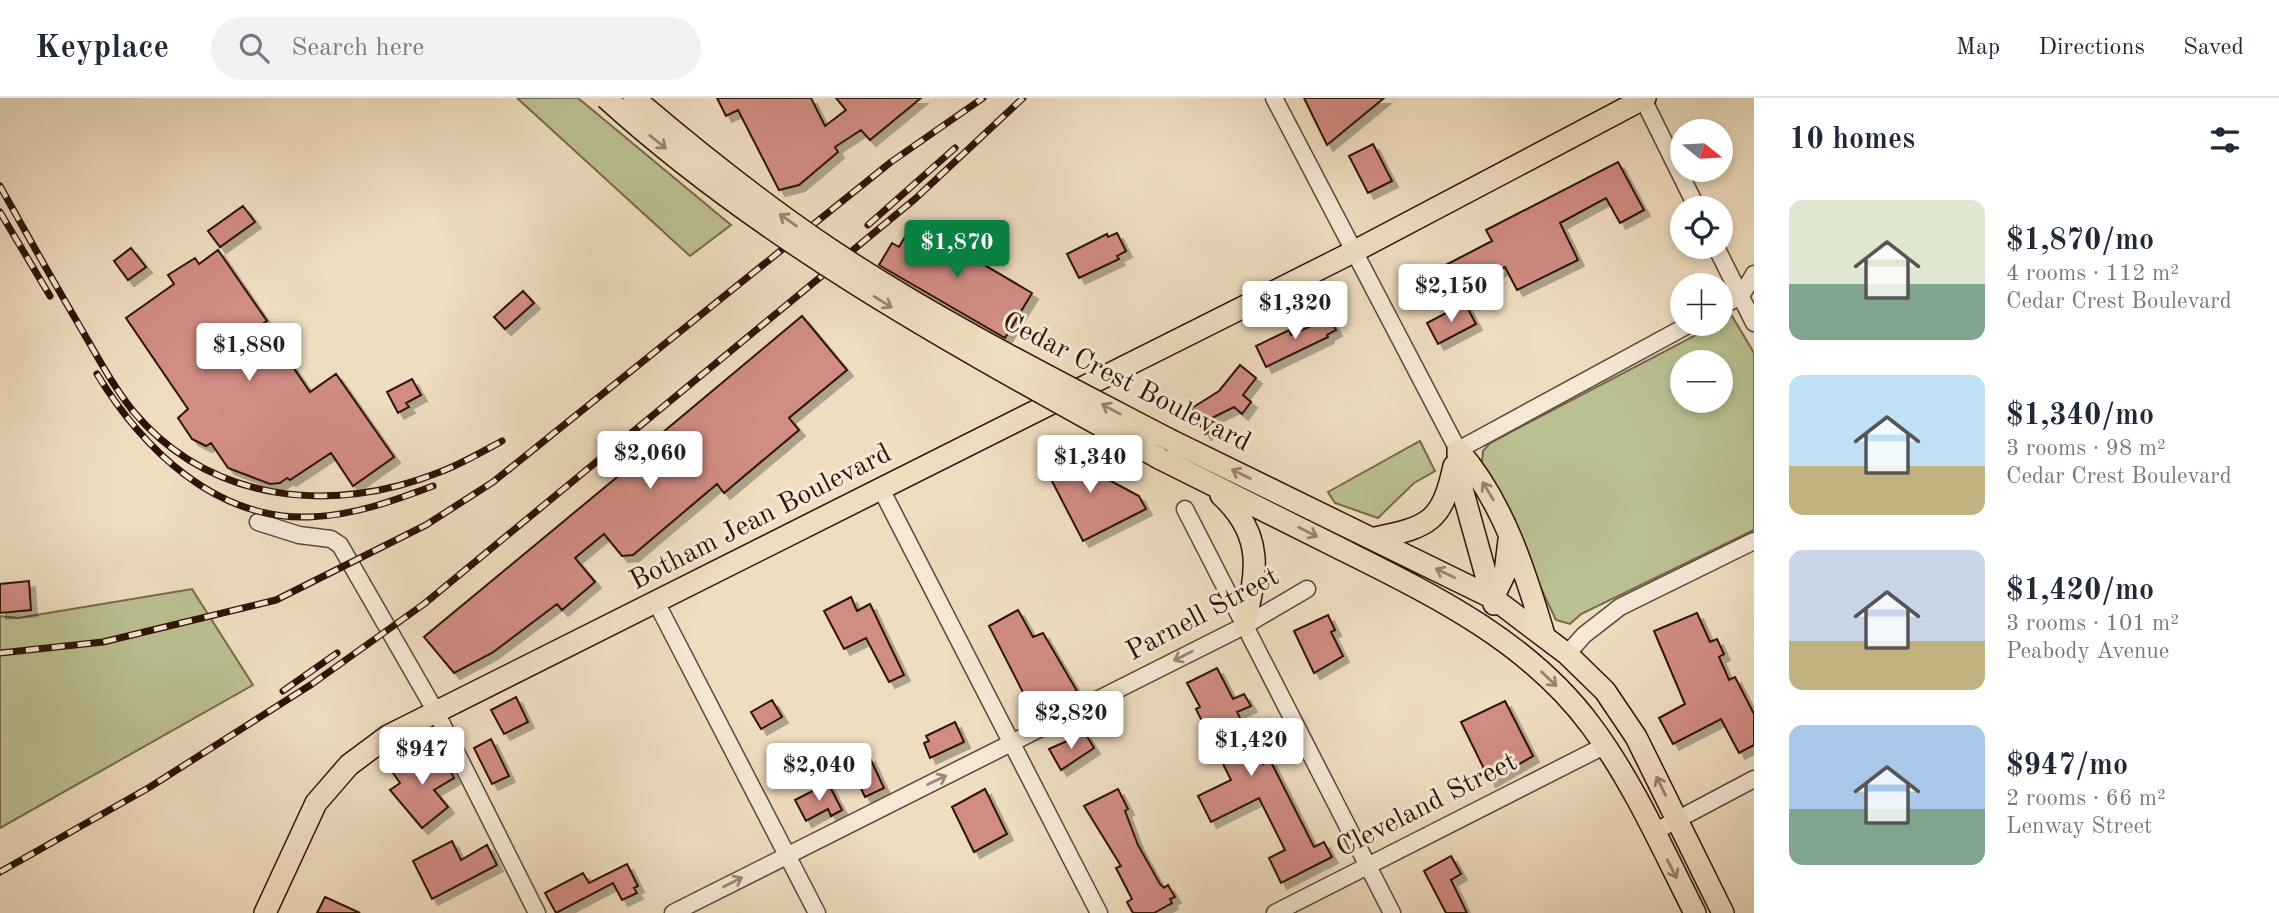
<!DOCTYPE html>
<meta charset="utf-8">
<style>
body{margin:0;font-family:"Old Standard TT",serif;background:#f2f2f3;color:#1f2937;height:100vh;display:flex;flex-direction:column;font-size:26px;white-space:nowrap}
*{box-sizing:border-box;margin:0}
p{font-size:23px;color:#747a83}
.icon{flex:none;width:38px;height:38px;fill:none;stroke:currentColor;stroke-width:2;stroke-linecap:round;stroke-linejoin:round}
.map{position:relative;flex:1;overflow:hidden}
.sheet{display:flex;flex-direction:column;background:#fff;width:525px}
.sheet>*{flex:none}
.needle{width:46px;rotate:108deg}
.tools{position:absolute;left:1670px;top:21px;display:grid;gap:14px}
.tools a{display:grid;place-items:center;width:63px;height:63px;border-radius:50%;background:#fff;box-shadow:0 4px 10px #0003;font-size:35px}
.price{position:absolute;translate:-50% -60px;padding:0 16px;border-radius:7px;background:#fff;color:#222;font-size:23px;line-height:46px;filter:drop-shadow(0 2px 4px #0008)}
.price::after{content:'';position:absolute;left:50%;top:42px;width:21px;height:16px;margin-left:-10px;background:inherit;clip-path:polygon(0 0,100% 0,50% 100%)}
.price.selected{background:#0b8043;color:#fff}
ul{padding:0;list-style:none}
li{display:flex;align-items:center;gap:21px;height:175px;padding:0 35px}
li span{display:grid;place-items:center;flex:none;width:196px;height:140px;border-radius:14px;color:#555}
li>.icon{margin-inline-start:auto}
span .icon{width:84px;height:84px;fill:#fffc;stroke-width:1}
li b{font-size:30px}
h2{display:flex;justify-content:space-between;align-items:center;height:84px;padding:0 35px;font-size:30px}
header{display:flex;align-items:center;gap:42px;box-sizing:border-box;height:98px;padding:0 35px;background:#fff;border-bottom:2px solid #e0e1e3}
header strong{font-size:33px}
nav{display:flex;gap:38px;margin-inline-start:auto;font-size:24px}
.search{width:490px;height:63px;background:#f2f2f3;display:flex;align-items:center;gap:18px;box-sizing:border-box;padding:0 24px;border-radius:38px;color:#747a83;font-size:26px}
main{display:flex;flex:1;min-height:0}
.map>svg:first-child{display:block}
.green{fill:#bbc091;stroke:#75694c;stroke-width:2;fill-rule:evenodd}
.building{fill:#d18c83;stroke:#2f1206;stroke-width:2;filter:url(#shadow)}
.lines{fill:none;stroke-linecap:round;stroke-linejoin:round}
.minor-casing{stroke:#5f4534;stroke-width:19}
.major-casing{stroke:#2f1206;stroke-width:24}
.minor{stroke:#f5e9d6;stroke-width:16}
.major{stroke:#efddc0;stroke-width:21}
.rail-casing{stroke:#2f1206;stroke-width:7}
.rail{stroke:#f5e9d6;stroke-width:4.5;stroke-dasharray:13;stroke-linecap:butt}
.major-bridge-casing{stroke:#2f1206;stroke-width:24;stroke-linecap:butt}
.major-bridge{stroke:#efddc0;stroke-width:21}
.oneway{stroke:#99826c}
.oneway2{stroke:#9c8878}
.labels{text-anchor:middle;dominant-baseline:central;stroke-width:6;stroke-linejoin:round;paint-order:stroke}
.street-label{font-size:28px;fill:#2f1206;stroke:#f5e9d6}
</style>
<header>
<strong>Keyplace</strong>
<div class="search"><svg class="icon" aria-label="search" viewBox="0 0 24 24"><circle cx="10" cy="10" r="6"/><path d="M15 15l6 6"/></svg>Search here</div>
<nav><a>Map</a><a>Directions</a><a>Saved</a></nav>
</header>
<main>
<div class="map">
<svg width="1754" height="815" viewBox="0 0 1754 815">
<defs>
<filter id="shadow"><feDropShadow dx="6" dy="6" stdDeviation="0" flood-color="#0004"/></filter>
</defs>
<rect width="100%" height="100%" fill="#efddc0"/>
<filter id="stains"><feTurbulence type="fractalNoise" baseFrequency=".00286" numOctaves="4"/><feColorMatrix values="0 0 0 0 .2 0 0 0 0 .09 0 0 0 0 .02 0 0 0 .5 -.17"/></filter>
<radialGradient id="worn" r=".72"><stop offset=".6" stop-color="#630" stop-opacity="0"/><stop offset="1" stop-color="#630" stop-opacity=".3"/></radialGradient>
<path class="green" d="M517,0H578L731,127L690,158Z
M1732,218L1754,255V432L1581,516L1570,526L1556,522L1482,365L1483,353L1490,345ZM1682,264H1720V303H1682Z
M1420,343L1435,373L1414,385L1378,420L1335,405L1328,394Z
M192,491L253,587L0,730V518L18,520Z"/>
<path class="building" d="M717,0H811L825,28L846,12L836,0H921L870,42L861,32L835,49L838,54L799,87L779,92L738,12L726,18Z
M1304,0H1384L1327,47Z
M1373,46L1392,83L1368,95L1349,58Z
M1618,64L1644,112L1620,125L1606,100L1560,125L1578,162L1517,192L1505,169L1451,197L1438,171L1492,143L1486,132Z
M243,108L255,124L220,149L208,133Z
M913,125L1032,195L1005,240L879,167L892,145L899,149Z
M1117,135L1126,153L1117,158L1119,161L1079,180L1067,156L1107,136L1108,139Z
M131,150L146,169L128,182L114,163Z
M218,152L267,223L257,229L272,251L278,247L310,294L336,276L394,359L353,388L331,355L290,382L287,380L280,385L270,386L228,370L211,345L206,348L192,341L178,320L188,311L126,220L174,186L168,177L195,160L199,166Z
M523,193L534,205L505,231L494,219Z
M1465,205L1476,226L1438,246L1427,225Z
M1326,212L1336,232L1327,237L1328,239L1266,269L1256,248L1289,232L1291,237L1320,224L1316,217Z
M802,218L847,272L789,320L799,332L724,395L717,386L633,457L622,458L604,436L575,460L595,484L562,512L557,506L492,555L454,575L424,539L622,375L619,371Z
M1240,267L1256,280L1243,297L1251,304L1242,316L1234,309L1212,320L1217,329L1205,336L1192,310L1219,293Z
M412,281L421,297L406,305L409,309L398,315L387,294Z
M1062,348L1068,360L1139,398L1146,411L1083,443L1040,360Z
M29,483L31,512L0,515V486Z
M851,499L857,513L870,506L904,577L889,584L866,540L844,551L824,513Z
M1018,512L1033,539L1043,535L1077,593L1032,612L989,528Z
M1697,515L1710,544L1717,541L1724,556L1719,559L1729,582L1735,579L1754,616V647L1739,655L1721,621L1673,646L1659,620L1685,606L1654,533Z
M1328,517L1335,532L1331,534L1343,558L1314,575L1294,533Z
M1217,570L1233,601L1244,596L1251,608L1237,614L1263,666L1270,662L1314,749L1324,744L1332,759L1281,785L1269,760L1285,752L1259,700L1211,724L1198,698L1231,682L1196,611L1200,609L1187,585Z
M516,599L528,624L504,636L491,612Z
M772,602L782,619L761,631L751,614Z
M1505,603L1533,658L1490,683L1461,624Z
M955,624L964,644L930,660L924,645L929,643L926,638Z
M1085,635L1094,650L1061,672L1049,651Z
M491,641L509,678L492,686L474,650Z
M418,652L449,670L454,680L434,692L448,709L422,730L390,692L400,685L393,675Z
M869,658L884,690L865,699L850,668Z
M828,685L842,712L831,718L828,711L806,723L795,702Z
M985,691L1007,736L974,754L952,709Z
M1118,691L1128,711L1125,713L1138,747L1160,786L1164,790L1168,787L1175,799L1170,801L1172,805L1154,815H1133L1127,804L1132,801L1116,770L1121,768L1084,708Z
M452,743L461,762L487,747L497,767L432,801L413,763Z
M1451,758L1461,776L1451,782L1467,815H1446L1424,773Z
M627,766L638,788L634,790L637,795L622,802L613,785L556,815L545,795L583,775L589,785Z
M325,799L360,815H317Z"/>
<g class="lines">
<g class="minor-casing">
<path id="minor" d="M1274,0L1458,352L1690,226
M1643,1L1697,110
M1716,149L1754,225
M1720,209L1741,198L1754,176
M881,391L1099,815
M1185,411L1392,815
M258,424L299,437L331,441L340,447L436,614L537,815
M656,504L817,815
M1567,556L1584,537L1620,509L1754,443
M1654,734L1754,681
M673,815L1244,528L1307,491
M1275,815L1604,648"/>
</g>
<g class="major-casing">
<path id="major" d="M1172,343L1493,500L1567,556L1605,593L1636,639L1723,815
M1458,352C1503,403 1525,473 1544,537
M1458,352L1459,380L1494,506
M1159,360C1219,390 1279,420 1339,450C1433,497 1529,543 1592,629C1633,684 1664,754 1695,815
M1221,397C1265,438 1257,474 1244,528
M1375,440C1429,429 1442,424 1454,368
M1493,500L1505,475L1509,442
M265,815L316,705L349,667L388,638L1355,153L1645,0"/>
</g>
<use href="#minor" class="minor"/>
<use href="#major" class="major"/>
<g class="rail-casing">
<path id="rail" d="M0,88C26,135 52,181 79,227C96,256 112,287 133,313C210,405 333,417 440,374C461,366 482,354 502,343
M0,114L50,198
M868,127L955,50
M97,276C142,350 215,422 309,419C352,418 393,403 433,388
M0,555L103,544L276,502L426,427L493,384L891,64L983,0
M283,593L337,555
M0,774L150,689L312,586L424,506L915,101L1023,0"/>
</g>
<use href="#rail" class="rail"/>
<g class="major-bridge-casing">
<path id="major-bridge" d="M606,0C770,149 966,253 1159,360
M634,0C696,53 760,104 828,150C937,223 1055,282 1172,343"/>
</g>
<use href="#major-bridge" class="major-bridge"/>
</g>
<defs><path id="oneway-shaft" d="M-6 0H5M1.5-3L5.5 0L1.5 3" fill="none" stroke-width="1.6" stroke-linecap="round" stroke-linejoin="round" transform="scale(1.75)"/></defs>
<g class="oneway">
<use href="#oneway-shaft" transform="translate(658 44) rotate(39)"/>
<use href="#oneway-shaft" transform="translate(788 122) rotate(-145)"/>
<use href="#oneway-shaft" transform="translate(883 204) rotate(32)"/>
<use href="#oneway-shaft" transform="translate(1111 311) rotate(-152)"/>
<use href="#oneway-shaft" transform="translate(1241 376) rotate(-154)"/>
<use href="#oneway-shaft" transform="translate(1488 393) rotate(-121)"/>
<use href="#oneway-shaft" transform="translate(1308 434) rotate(27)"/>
<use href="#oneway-shaft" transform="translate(1445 475) rotate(-154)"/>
<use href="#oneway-shaft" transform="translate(1549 581) rotate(44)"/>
<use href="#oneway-shaft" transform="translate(1661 688) rotate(-116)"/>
<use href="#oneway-shaft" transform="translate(1672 771) rotate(63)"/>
</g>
<g class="oneway2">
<use href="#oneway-shaft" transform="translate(1183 558) rotate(153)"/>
<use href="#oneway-shaft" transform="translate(937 682) rotate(-26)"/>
<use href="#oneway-shaft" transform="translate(733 784) rotate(-27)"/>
</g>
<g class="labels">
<g class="street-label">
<text transform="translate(1126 285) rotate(27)">Cedar Crest Boulevard</text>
<text transform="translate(761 420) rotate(-27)">Botham Jean Boulevard</text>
<text transform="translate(1203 517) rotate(-28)">Parnell Street</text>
<text transform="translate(1427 708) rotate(-27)">Cleveland Street</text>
</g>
</g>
<rect width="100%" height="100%" filter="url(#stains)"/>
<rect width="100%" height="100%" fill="url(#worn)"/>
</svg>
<div class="tools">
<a><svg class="needle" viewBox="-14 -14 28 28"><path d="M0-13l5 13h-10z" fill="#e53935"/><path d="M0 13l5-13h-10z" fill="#747a83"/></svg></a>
<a><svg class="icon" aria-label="locate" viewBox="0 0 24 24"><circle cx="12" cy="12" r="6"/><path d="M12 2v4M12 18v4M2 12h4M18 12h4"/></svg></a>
<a>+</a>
<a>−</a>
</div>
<b class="price selected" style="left:957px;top:182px">$1,870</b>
<b class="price" style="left:1451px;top:226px">$2,150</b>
<b class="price" style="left:1295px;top:243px">$1,320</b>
<b class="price" style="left:249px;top:285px">$1,880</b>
<b class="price" style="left:650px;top:393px">$2,060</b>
<b class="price" style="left:1090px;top:397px">$1,340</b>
<b class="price" style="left:1071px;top:653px">$2,820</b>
<b class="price" style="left:1251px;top:680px">$1,420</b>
<b class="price" style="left:422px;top:689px">$947</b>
<b class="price" style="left:819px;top:705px">$2,040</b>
</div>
<section class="sheet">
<h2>10 homes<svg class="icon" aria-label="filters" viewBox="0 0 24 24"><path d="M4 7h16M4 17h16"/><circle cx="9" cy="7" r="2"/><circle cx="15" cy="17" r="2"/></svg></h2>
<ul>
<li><span style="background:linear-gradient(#dfe7d0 60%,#7fa58c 0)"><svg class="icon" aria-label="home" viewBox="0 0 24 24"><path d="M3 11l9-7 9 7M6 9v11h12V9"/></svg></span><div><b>$1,870/mo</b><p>4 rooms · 112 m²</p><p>Cedar Crest Boulevard</p></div></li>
<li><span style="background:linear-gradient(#bfe0f5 65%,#c2b280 0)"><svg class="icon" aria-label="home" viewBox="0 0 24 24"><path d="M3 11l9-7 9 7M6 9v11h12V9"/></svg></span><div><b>$1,340/mo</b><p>3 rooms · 98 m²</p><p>Cedar Crest Boulevard</p></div></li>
<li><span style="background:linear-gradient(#c9d6e8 65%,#c2b280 0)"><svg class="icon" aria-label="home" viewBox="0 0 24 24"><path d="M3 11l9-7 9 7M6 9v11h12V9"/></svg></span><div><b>$1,420/mo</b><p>3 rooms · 101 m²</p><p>Peabody Avenue</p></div></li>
<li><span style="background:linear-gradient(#a9c7e8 60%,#7fa58c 0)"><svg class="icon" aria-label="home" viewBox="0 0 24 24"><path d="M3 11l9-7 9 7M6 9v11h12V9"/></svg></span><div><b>$947/mo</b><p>2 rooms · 66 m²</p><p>Lenway Street</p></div></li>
</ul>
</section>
</main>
